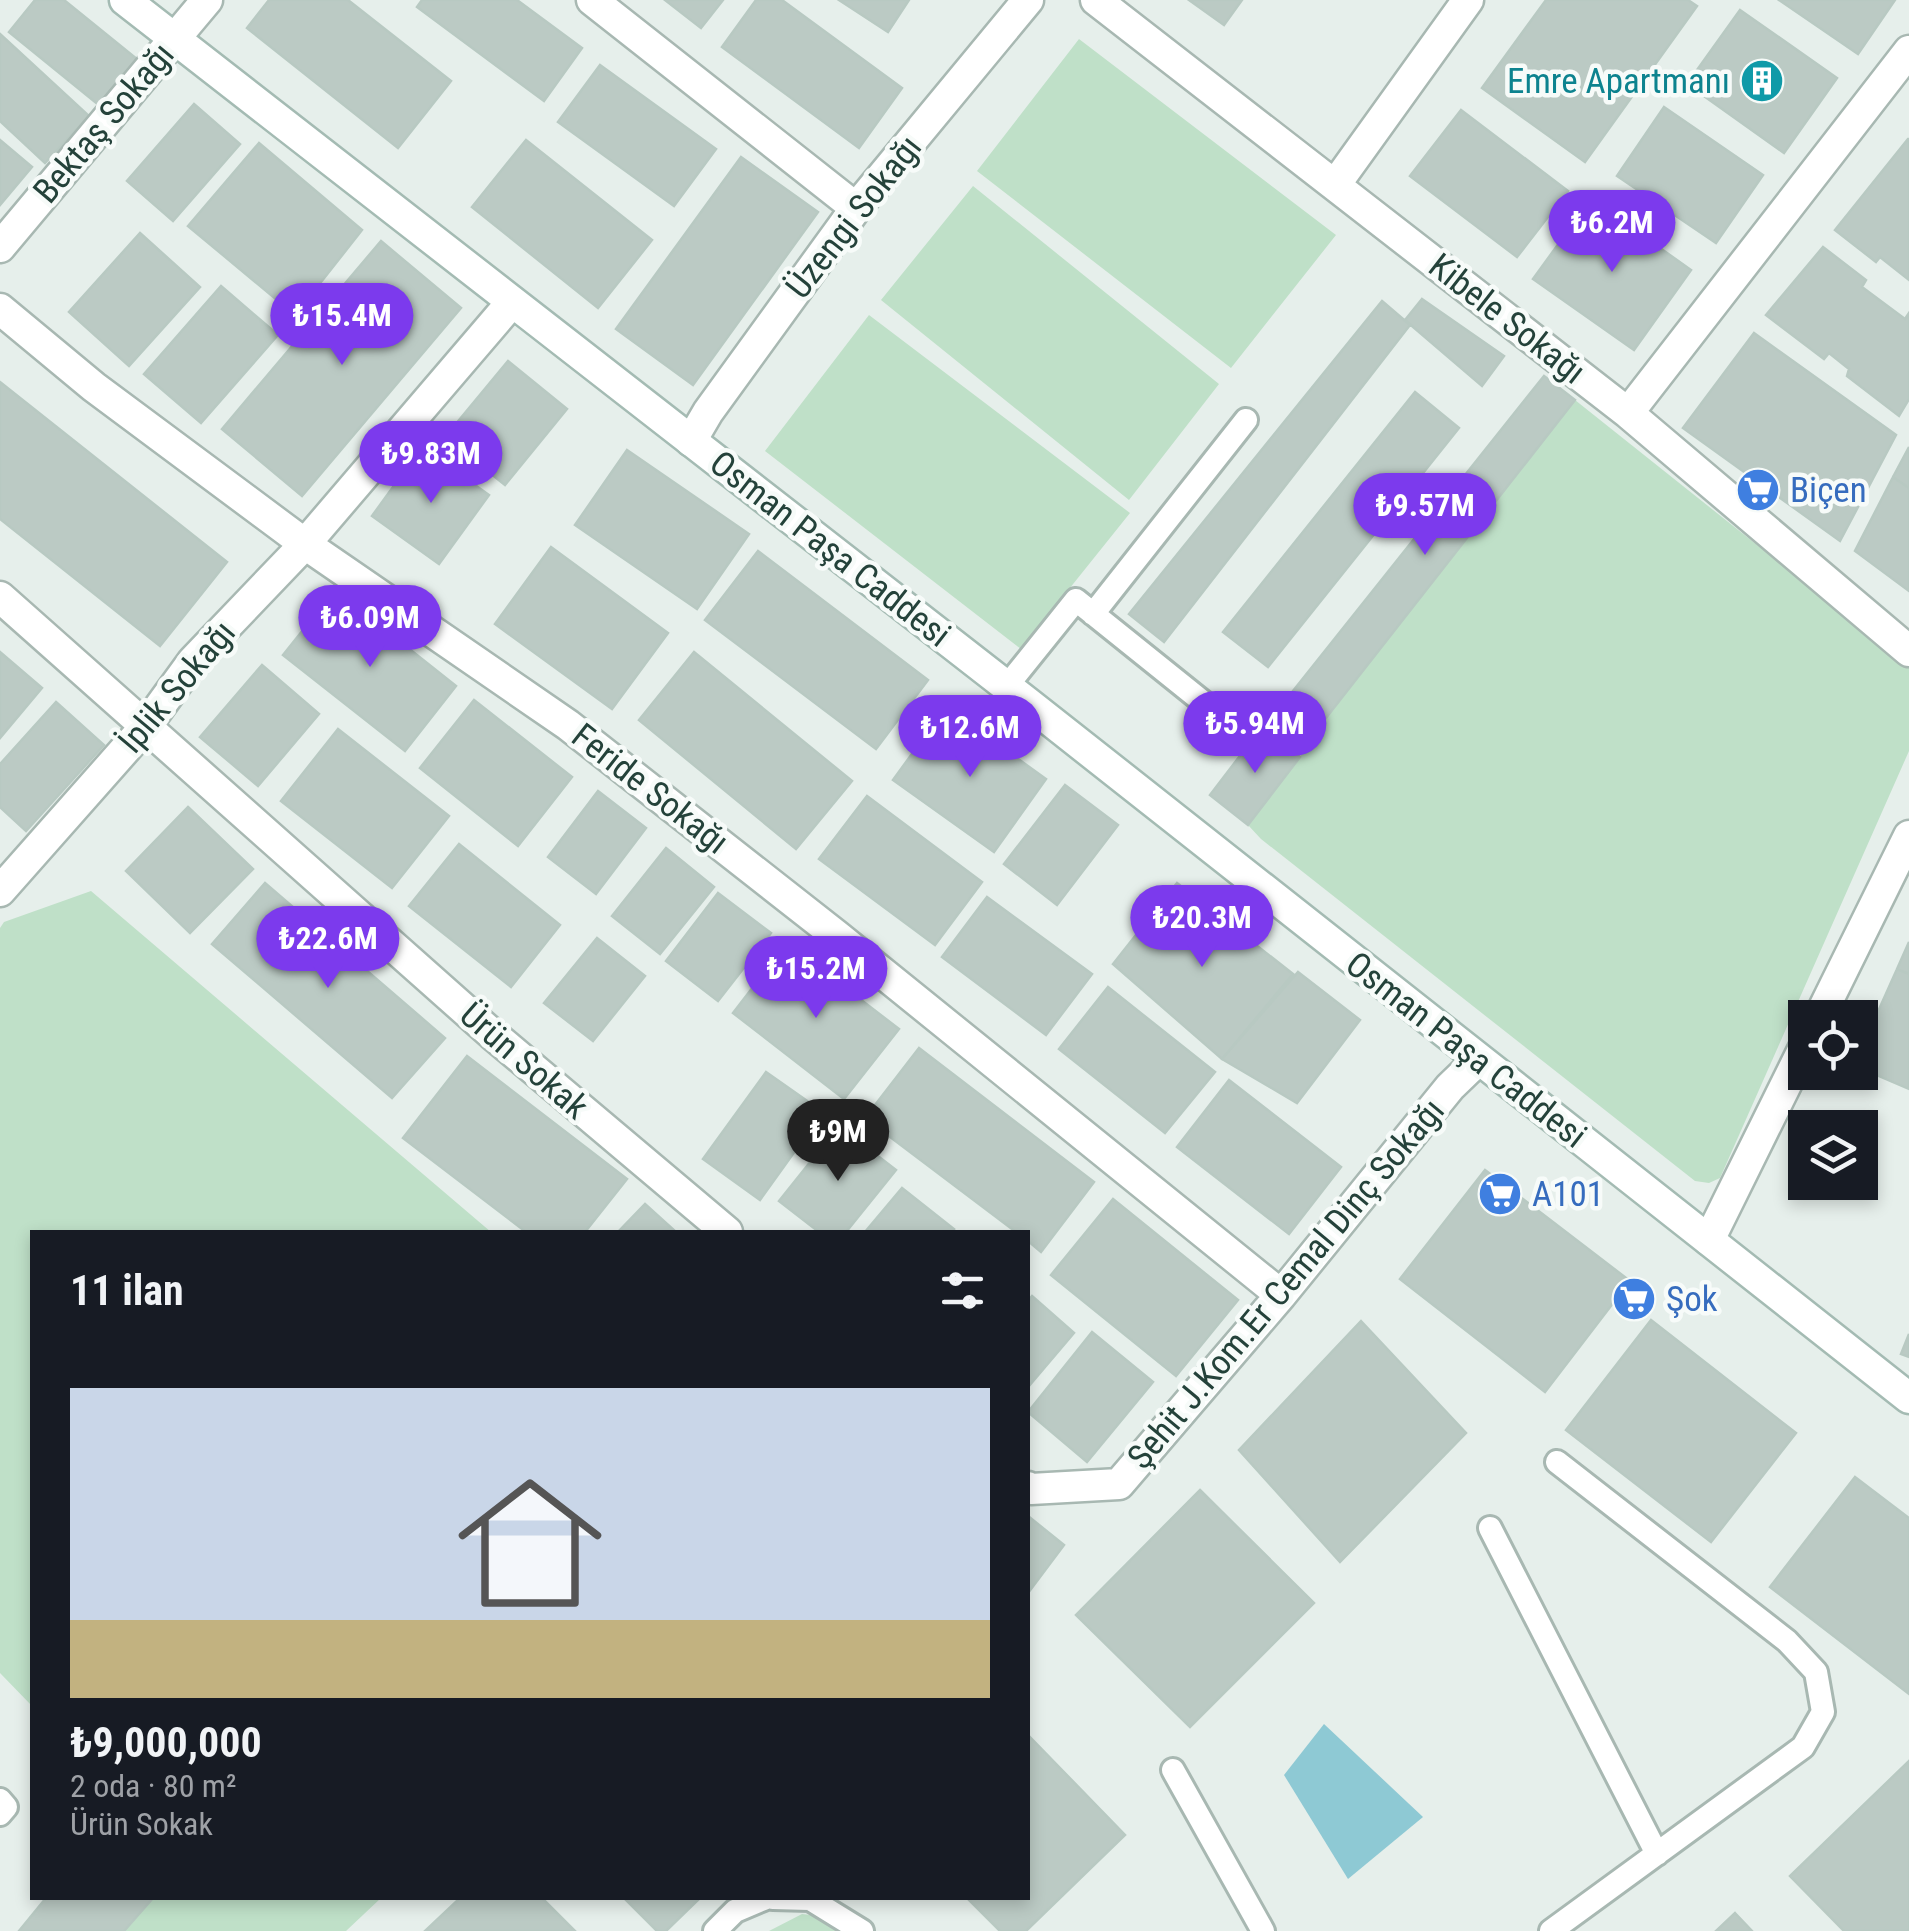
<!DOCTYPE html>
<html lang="tr">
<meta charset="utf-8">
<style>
body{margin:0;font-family:"Roboto Condensed",sans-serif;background:#20242c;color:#f1f3f6;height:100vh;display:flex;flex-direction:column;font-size:38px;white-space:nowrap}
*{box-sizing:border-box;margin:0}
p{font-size:32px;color:#9ea1a6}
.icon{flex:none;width:55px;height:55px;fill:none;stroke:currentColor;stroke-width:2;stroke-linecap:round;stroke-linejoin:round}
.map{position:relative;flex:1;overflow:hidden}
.panel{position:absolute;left:30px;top:1230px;width:1000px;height:670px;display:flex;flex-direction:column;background:#171b24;border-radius:0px;box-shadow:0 5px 15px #0003}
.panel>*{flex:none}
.tools{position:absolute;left:1788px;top:1000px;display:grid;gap:20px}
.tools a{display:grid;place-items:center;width:90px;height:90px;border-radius:0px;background:#171b24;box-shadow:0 5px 15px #0003;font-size:50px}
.price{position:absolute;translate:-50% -85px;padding:0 22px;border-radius:35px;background:#7c3aed;color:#fff;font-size:32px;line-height:65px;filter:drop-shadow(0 2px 5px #0008)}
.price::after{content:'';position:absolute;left:50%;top:60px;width:30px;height:22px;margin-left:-15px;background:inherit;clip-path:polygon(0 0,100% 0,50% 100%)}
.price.current{background:#222;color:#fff}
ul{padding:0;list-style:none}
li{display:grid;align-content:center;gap:20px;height:530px;padding:0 40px}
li+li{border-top:2px solid #363941}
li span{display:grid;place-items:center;height:310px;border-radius:0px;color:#555}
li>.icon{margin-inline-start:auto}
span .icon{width:180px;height:180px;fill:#fffc;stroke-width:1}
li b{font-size:42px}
h2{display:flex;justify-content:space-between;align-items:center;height:120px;padding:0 40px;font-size:42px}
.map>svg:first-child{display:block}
.green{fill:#bfe0c8}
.water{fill:#8ec9d4}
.building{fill:#bbcac4;stroke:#b8c9c2;stroke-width:2.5}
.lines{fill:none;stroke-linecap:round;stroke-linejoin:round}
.lane-casing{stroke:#a8b8b2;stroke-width:28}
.street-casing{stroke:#a8b8b2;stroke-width:35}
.secondary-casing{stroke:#a4bbb3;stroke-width:35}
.lane{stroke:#fff;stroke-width:22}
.street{stroke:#fff;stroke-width:30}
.secondary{stroke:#fff;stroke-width:30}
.labels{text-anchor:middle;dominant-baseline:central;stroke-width:9;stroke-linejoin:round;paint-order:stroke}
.culture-label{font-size:35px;fill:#0d838f;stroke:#f7fbf9;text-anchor:end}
.street-label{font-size:35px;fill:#24423a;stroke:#f7fbf9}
.shop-label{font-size:35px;fill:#366cbe;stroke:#f7fbf9;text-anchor:start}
</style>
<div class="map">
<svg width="1909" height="1931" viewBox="0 0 1909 1931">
<rect width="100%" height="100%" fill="#e6efeb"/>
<path class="green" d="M1079,39L1336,235L1231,368L977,171Z
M973,186L1219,384L1129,500L881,300Z
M869,315L1130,513L1021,649L765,451Z
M1575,400L1909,666V751L1720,1178L1709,1183L1695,1181L1261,839L1248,825L1300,757L1311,737Z
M91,891L491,1232H32V1706L0,1673V928L4,922Z
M153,1898H381L346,1931H124Z
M802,1914L835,1918L854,1931H769Z"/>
<path class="water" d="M1324,1724L1423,1817L1348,1879L1284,1775Z"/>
<path class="building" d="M35,0H64L138,60L100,106L9,32Z
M269,0H348L451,81L398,148L247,28Z
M422,0H517L582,48L544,101L417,7Z
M665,0H723L701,28Z
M756,0H782L902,88L859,148L722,47Z
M839,0H909L888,32Z
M1189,0H1242L1224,25Z
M1546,0H1688L1697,6L1585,162L1482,88Z
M1779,0H1895L1858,54Z
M1740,10L1837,78L1784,153L1687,84Z
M0,34L89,116L45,163L0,121Z
M600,65L716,149L674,206L558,122Z
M194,104L240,144L173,221L127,181Z
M1664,107L1763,175L1716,243L1617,176Z
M1461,110L1568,191L1517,257L1410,176Z
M1908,139H1909V280L1880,257L1876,262L1835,230Z
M0,140L32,167L0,205Z
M526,140L652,240L598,308L472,207Z
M259,143L362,230L295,315L188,226Z
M741,157L818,212L693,385L616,329Z
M1591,199L1691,270L1634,350L1533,279Z
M140,233L200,287L129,366L69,312Z
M381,241L461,308L302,496L222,429Z
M1823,247L1866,280L1862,287L1905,319L1909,313V399L1899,416L1847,376L1849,369L1829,353L1824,359L1766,315Z
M221,286L278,335L201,423L144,374Z
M1422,299L1504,356L1482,386L1405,320Z
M1382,301L1410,325L1164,642L1129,614Z
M1754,333L1896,435L1840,541L1683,428Z
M508,361L567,409L505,485L445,437Z
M1544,376L1575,400L1311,737L1277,711Z
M0,382L227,562L160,646L0,519Z
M1415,392L1459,428L1268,667L1223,632Z
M422,447L489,495L439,564L372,516Z
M1909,447V488L1893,477Z
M627,450L749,534L697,609L575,525Z
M1893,477L1909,488V591L1855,551Z
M551,547L668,633L612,709L495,624Z
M758,551L928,680L876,749L705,620Z
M335,590L456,686L405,751L283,655Z
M0,652L42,688L0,738Z
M694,652L852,781L796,849L639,720Z
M262,665L319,714L258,786L200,737Z
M474,700L572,777L518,846L420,768Z
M56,702L104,745L26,831L0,807V764Z
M946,707L1046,779L994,852L893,780Z
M1262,727L1300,757L1248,825L1210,795Z
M338,729L449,816L392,888L281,801Z
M1065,785L1118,825L1057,905L1004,864Z
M598,791L646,828L596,894L548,857Z
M867,796L982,882L935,945L819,859Z
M188,807L253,869L190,933L126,871Z
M459,844L560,925L511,987L409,906Z
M666,848L714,887L660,954L612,916Z
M265,883L445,1038L392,1098L212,944Z
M1177,883L1293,974L1222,1059L1113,964Z
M718,893L771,933L718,1001L666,961Z
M987,897L1092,974L1046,1035L942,957Z
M597,938L645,976L593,1041L544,1003Z
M1909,942V974L1897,969Z
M787,943L899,1029L844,1099L733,1013Z
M1897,969L1909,974V1089L1860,1068V1052Z
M1298,972L1360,1020L1297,1103L1222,1059Z
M1108,987L1215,1072L1165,1133L1059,1049Z
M919,1048L1094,1182L1041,1252L1028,1241V1232H1016L865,1118Z
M467,1056L627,1179L585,1232H526L403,1138Z
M766,1072L823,1112L760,1200L703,1159Z
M1229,1080L1341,1167L1289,1234L1177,1147Z
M839,1126L896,1170L846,1232H819L779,1201Z
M1485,1170L1630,1281L1545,1392L1400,1279Z
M902,1188L954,1229L951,1232H865Z
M1113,1199L1238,1300L1176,1376L1051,1275Z
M645,1204L676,1232H618Z
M1032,1296L1074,1333L1028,1387V1301Z
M1651,1320L1796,1433L1711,1542L1566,1430Z
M1361,1321L1466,1433L1340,1562L1239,1450Z
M1092,1332L1153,1382L1087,1462L1028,1412Z
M1909,1334V1357L1901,1354Z
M1855,1477L1909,1518V1694L1770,1587Z
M1200,1490L1314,1603L1190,1727L1076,1615Z
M1028,1516L1064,1545L1028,1593Z
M1028,1735L1125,1835L1026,1931H1000L967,1898H1028Z
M1909,1761V1931H1844L1790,1876Z
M46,1898H153L124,1931H19Z
M460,1898H542L575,1931H425Z
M624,1898H700L666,1931H657Z
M1735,1913L1752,1931H1716Z"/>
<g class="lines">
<g class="lane-casing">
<path id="lane" d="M1093,614L1246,420
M1007,686L1076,600L1244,735
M1490,1528L1657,1854
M1173,1770L1263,1931
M0,1800L6,1807L0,1814
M773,1898L810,1899L862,1931
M715,1931L735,1911L766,1898
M1551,1931L1803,1747L1823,1712L1816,1672L1787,1641L1557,1462"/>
</g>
<g class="street-casing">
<path id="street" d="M592,0L856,208
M1096,0L1628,413L1909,651
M1335,185L1468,0
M0,247L207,0
M0,309L94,387L305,544L568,725L837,936L1281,1295
M1628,413L1909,51
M691,441L708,412L856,208L1028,0
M0,597L492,1034L727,1232
M0,891L145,727L193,661L305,544L512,302
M1819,1018L1909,836
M1709,1240L1805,1046
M1028,1487L1031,1489L1119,1484L1281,1295L1450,1087L1478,1060"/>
</g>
<g class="secondary-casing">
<path id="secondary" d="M125,0L1028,703L1909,1398"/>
</g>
<use href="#lane" class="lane"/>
<use href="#street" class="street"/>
<use href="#secondary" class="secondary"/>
</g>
<defs>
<g id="building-disc" transform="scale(2.25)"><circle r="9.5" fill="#0f9aa8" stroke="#f7fbf9"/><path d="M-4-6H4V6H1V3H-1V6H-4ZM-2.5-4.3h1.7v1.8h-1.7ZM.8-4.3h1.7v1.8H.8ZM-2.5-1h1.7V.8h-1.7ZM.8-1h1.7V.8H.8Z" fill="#fff"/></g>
<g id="supermarket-disc" transform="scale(2.25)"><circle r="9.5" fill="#3f7fe0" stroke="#f7fbf9"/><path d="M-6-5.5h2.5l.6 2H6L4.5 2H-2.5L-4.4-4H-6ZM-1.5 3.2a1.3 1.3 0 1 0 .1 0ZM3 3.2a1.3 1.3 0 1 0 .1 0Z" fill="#fff"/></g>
</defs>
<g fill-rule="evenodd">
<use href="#building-disc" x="1762" y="81"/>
<use href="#supermarket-disc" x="1758" y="490"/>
<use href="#supermarket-disc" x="1500" y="1194"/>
<use href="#supermarket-disc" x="1634" y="1299"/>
</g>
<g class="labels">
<g class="culture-label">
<text x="1730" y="81">Emre Apartmanı</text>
</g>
<g class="street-label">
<text transform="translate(104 123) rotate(-50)">Bektaş Sokağı</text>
<text transform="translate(854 217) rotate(-52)">Üzengi Sokağı</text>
<text transform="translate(1507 319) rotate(38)">Kibele Sokağı</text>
<text transform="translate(830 549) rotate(38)">Osman Paşa Caddesi</text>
<text transform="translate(177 687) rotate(-50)">İplik Sokağı</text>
<text transform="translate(650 789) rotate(38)">Feride Sokağı</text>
<text transform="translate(1466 1050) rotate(38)">Osman Paşa Caddesi</text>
<text transform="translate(524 1061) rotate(41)">Ürün Sokak</text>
<text transform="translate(1286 1284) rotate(-50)">Şehit J.Kom.Er Cemal Dinç Sokağı</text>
</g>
<g class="shop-label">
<text x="1790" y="490">Biçen</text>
<text x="1532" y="1194">A101</text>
<text x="1666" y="1299">Şok</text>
</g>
</g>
</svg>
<div class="tools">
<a><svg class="icon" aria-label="locate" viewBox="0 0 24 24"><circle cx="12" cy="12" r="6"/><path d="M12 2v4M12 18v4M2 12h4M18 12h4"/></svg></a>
<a><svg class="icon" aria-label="layers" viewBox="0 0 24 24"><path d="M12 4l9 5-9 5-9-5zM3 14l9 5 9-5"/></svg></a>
</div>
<b class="price" style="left:1612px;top:275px">₺6.2M</b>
<b class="price" style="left:342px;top:368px">₺15.4M</b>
<b class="price" style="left:431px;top:506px">₺9.83M</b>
<b class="price" style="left:1425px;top:558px">₺9.57M</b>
<b class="price" style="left:370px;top:670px">₺6.09M</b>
<b class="price" style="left:1255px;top:776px">₺5.94M</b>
<b class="price" style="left:970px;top:780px">₺12.6M</b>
<b class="price" style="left:1202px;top:970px">₺20.3M</b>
<b class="price" style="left:328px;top:991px">₺22.6M</b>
<b class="price" style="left:816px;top:1021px">₺15.2M</b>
<b class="price current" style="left:838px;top:1184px">₺9M</b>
<section class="panel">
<h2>11 ilan<svg class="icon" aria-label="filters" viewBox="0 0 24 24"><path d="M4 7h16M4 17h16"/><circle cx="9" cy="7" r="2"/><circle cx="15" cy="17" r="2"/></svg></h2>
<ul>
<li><span style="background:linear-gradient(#c9d6e8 75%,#c2b280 0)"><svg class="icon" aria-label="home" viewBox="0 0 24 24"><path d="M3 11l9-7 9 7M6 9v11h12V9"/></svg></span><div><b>₺9,000,000</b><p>2 oda · 80 m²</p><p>Ürün Sokak</p></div></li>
</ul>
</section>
</div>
